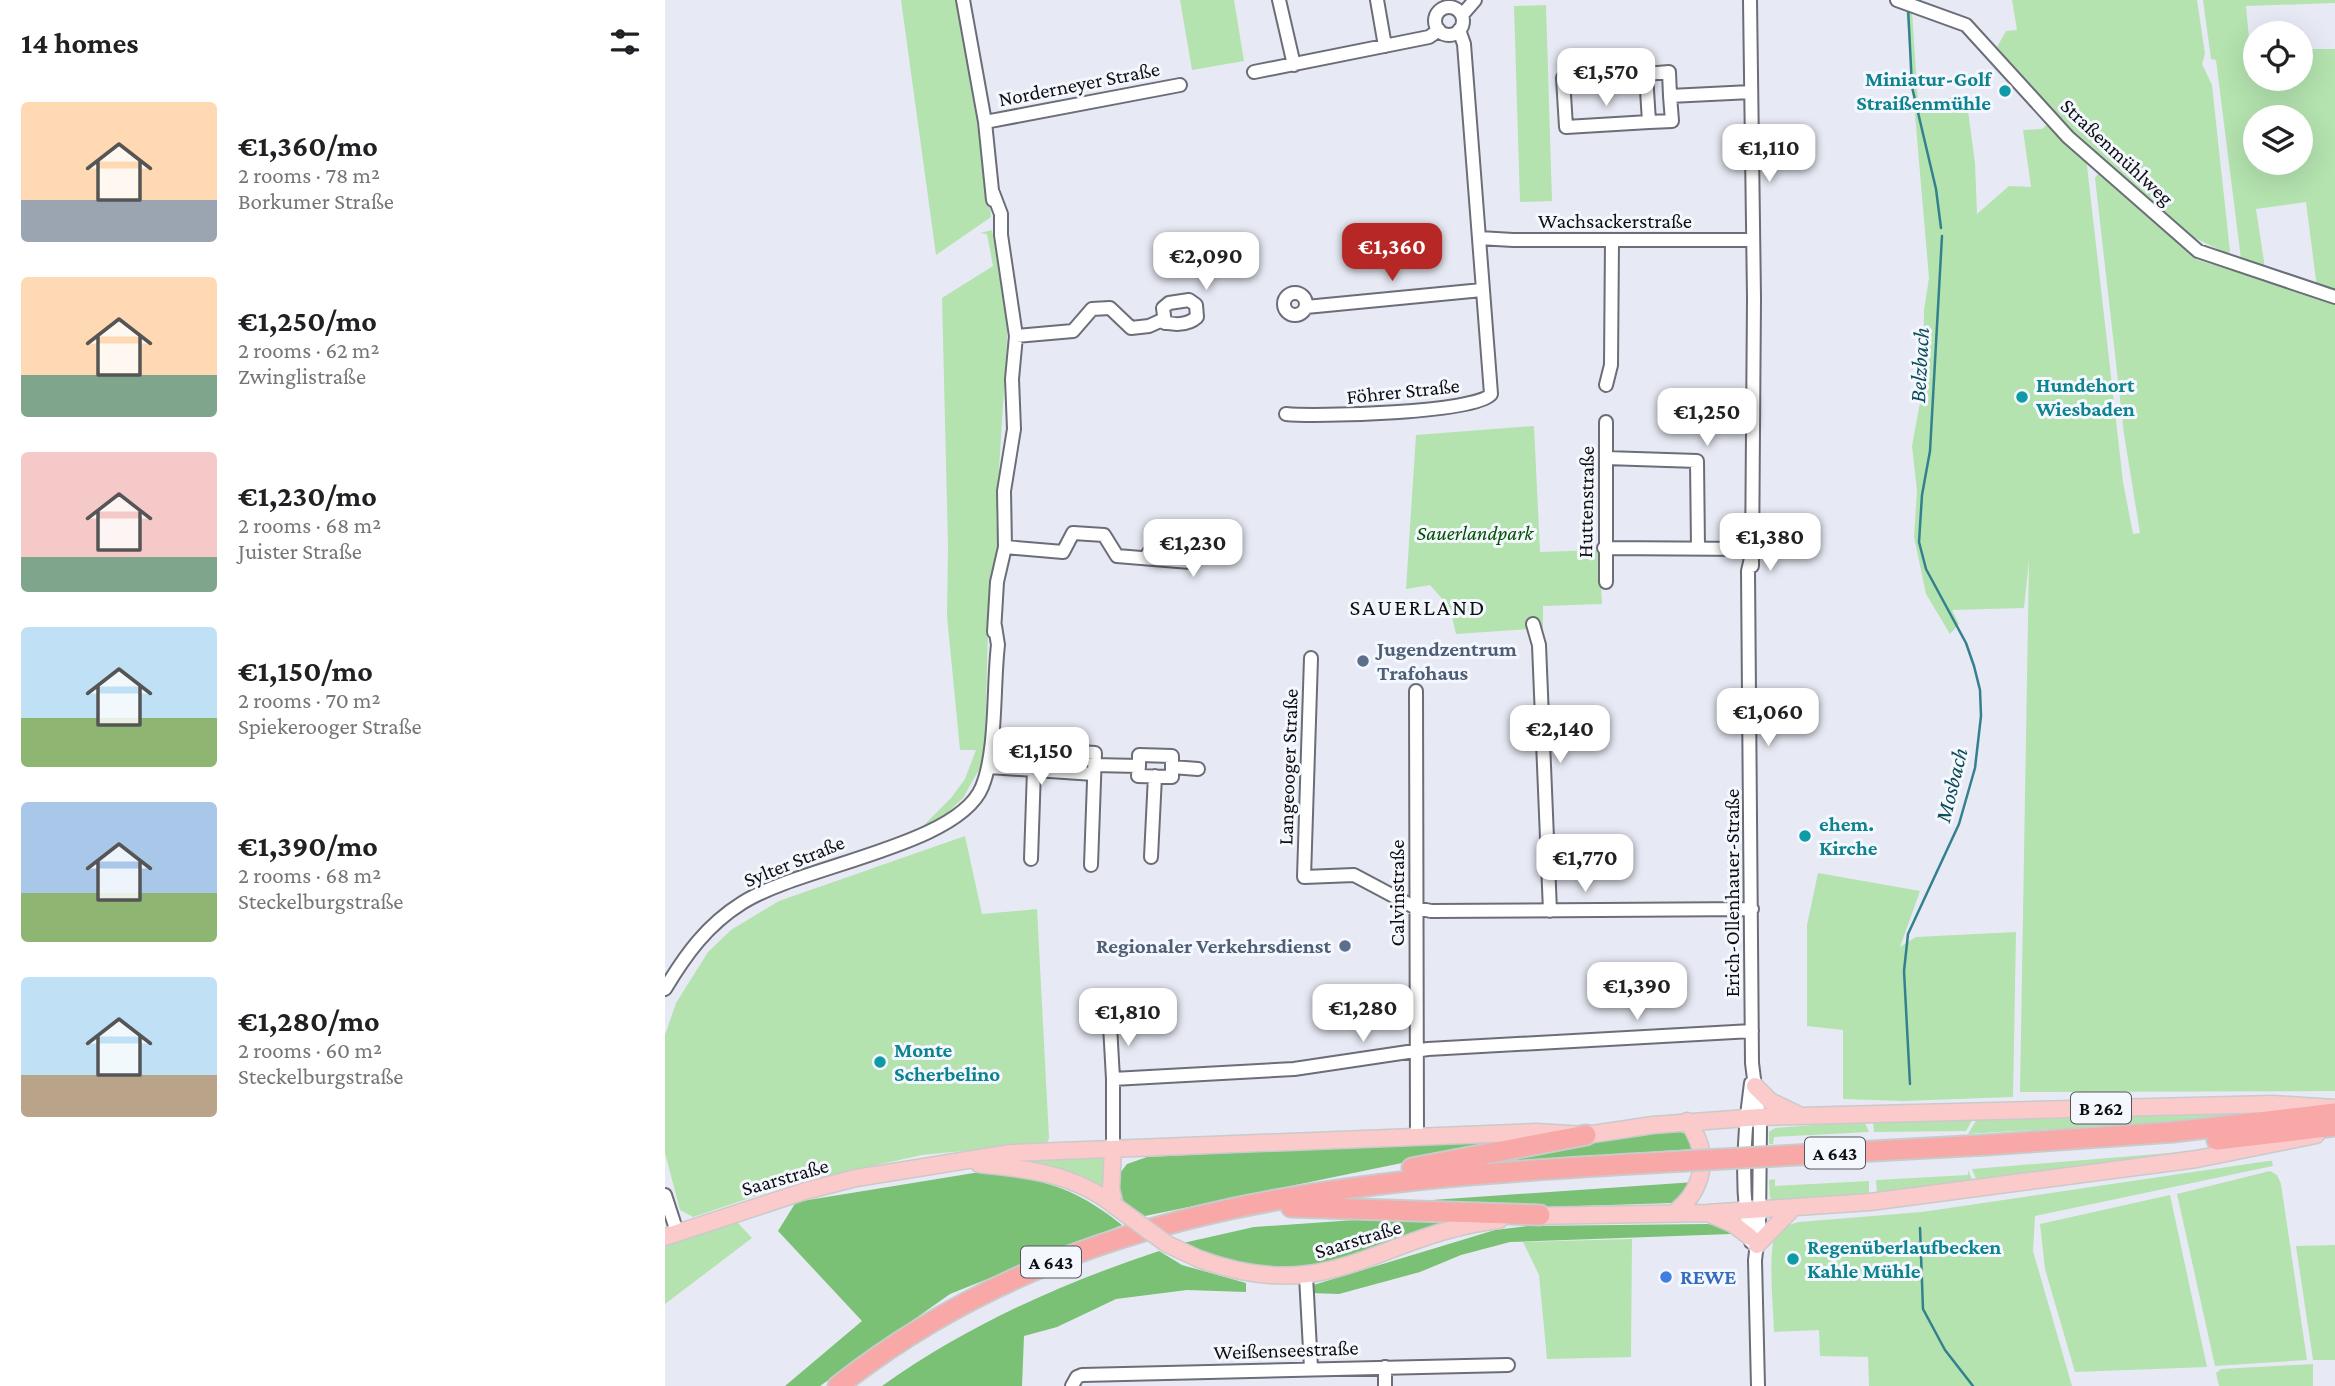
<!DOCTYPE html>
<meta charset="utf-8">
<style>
body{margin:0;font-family:"Crimson Pro",serif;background:#f6f6f6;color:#202124;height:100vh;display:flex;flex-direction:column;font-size:26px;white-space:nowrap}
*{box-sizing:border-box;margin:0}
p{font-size:23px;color:#757577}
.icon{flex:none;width:38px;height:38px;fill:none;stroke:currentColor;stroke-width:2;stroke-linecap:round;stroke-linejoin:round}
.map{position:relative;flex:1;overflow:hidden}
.side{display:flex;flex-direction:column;background:#fff;width:665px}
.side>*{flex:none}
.controls{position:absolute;left:1578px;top:21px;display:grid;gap:14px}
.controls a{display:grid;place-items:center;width:70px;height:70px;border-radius:50%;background:#fff;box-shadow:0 7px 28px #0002;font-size:35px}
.price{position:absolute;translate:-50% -60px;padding:0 16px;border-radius:14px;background:#fff;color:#222;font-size:23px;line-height:46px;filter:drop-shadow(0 2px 4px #0008)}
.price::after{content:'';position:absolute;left:50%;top:42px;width:21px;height:16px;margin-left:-10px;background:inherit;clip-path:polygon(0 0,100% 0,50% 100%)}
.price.active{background:#b62725;color:#fff}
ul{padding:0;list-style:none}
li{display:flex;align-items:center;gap:21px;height:175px;padding:0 21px}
li span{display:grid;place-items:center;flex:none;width:196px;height:140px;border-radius:7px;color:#555}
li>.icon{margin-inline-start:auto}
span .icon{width:84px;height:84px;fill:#fffc;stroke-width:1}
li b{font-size:30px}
h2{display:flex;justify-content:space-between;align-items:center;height:84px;padding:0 21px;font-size:30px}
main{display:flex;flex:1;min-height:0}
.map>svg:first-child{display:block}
.green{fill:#b4e3af;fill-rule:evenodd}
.forest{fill:#7ac075}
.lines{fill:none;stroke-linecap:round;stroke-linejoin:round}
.stream{stroke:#33808f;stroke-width:2.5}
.minor-casing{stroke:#6b6e77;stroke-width:16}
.major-casing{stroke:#cacacb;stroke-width:19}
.highway-casing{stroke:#cacacb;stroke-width:23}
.minor{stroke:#fff;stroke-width:12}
.major{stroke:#facbca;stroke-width:16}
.highway{stroke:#f7a8a7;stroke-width:19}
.major-bridge-casing{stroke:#cacacb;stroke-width:19;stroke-linecap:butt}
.highway-bridge-casing{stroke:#cacacb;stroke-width:23;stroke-linecap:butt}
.major-bridge{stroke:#facbca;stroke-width:16}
.highway-bridge{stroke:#f7a8a7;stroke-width:19}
.culture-dot{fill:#0f9aa8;stroke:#f5f7fe;stroke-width:2.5}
.service-dot{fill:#5c6f8a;stroke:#f5f7fe;stroke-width:2.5}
.shop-dot{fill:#3f7fe0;stroke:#f5f7fe;stroke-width:2.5}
.labels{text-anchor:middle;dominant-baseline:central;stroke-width:6;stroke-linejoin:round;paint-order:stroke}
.shield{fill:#f5f7fe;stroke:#535559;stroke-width:2}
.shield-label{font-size:19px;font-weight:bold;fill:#0e0f12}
.culture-label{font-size:21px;font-weight:bold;fill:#0d838f;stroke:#f5f7fe;text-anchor:start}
.street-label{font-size:21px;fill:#0e0f12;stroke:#f5f7fe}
.park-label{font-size:21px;font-style:italic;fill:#035103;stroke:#f5f7fe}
.service-label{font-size:21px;font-weight:bold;fill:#4e5e75;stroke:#f5f7fe;text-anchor:start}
.shop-label{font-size:21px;font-weight:bold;fill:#366cbe;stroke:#f5f7fe;text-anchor:start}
.water-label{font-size:23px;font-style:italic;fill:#0c4d58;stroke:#f5f7fe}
.neighbourhood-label{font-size:23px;letter-spacing:2px;fill:#0e0f12;stroke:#f5f7fe}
</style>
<main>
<section class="side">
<h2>14 homes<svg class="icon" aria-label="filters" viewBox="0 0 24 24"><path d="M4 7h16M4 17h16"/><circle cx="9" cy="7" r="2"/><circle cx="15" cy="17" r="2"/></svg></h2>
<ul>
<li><span style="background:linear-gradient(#ffd9b3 70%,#9aa5b1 0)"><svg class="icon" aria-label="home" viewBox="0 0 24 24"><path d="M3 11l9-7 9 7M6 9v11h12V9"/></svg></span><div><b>€1,360/mo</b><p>2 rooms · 78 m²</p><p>Borkumer Straße</p></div></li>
<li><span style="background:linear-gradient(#ffd9b3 70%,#7fa58c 0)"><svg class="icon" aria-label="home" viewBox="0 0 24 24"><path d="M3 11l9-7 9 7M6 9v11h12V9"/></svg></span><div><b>€1,250/mo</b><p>2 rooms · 62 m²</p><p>Zwinglistraße</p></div></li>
<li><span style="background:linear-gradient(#f6c9c9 75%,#7fa58c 0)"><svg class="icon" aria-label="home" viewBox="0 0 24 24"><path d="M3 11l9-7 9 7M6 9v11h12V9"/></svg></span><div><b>€1,230/mo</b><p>2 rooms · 68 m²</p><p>Juister Straße</p></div></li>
<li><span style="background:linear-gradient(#bfe0f5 65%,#8fb573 0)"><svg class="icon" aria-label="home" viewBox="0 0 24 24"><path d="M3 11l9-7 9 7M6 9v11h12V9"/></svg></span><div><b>€1,150/mo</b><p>2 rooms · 70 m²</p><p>Spiekerooger Straße</p></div></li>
<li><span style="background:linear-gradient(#a9c7e8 65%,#8fb573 0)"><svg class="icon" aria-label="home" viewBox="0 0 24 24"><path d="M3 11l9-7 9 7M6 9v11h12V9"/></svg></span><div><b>€1,390/mo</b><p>2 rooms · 68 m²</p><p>Steckelburgstraße</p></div></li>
<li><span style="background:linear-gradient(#bfe0f5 70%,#b9a48a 0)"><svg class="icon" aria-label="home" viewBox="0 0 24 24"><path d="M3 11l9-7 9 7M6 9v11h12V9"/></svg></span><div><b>€1,280/mo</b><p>2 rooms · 60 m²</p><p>Steckelburgstraße</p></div></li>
</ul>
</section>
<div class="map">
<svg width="1670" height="1386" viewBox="0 0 1670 1386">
<rect width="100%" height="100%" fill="#e7eaf4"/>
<path class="green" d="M236,0H292L323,192L326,217L271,255Z
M515,0H569L579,61L527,70Z
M1347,0H1532L1540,54L1537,64L1547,85L1565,252L1561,253L1528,237L1526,239L1394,120L1332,47L1341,31L1352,30Z
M1538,0H1670V3L1581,6L1585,49H1591V79H1636V49H1670V292L1652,288L1641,202L1591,209L1600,268L1576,259L1551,60L1546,59ZM1591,117H1636V163H1591Z
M881,5L887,201L855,202L849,6Z
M1241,9L1247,11L1253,102L1301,96L1310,163L1312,214L1344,186L1366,187L1358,130L1377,129L1382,125L1421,157L1458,482L1468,534L1475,533L1459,434L1430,178L1435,171L1533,260L1670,301V1091L1355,1092L1364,560L1359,608L1287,610L1294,624L1285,634L1261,594L1249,537L1252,491L1247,446L1258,386L1259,310L1264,278Z
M327,230L342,322V341L331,517L334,550L324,593L320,741L316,766L298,798L283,812L255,829L286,798L300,779L311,750H295L282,616L283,545L277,298L328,266L322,234L315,233Z
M869,426L875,552L934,550L937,604L878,606V628L791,634L785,608L765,585L741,589L751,435Z
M300,836L317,914L372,909L384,1138L382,1143L257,1155L193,1169L133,1182L28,1217L15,1210L0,1153V1035L11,1003L43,952L66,930L114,901Z
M1153,873L1255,891L1235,947L1251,937L1351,932L1348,1097L1238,1101L1178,1099V1030L1142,1026V925Z
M1619,1109C1514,1125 1409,1127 1303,1134L1312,1119Z
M1309,1117L1301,1131L1209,1132L1208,1122Z
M1199,1121L1204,1132L1109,1137L1108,1144H1104V1132L1110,1128Z
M1566,1148L1313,1184L1307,1169Z
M441,1155L440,1193L393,1169L347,1159Z
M1603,1161H1607L1608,1166L1370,1216L1368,1251L1407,1386H1204L1203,1357L1155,1356L1154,1330L1109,1332C1109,1314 1101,1242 1113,1231C1118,1226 1127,1224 1134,1222L1257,1212Z
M1303,1170L1308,1182L1212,1194L1211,1180L1303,1175Z
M1605,1171L1612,1175L1616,1184L1642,1360L1550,1366L1512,1194Z
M1110,1179V1186L1204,1181V1194L1108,1201L1105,1198L1104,1180Z
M1505,1195L1542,1367L1410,1372L1380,1269L1375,1224Z
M72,1222L87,1238L0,1304V1246Z
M967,1239L966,1357L882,1359L874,1275L858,1242Z
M1670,1245V1360H1648L1631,1246Z
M1648,1364V1386H1554L1551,1373L1556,1369Z"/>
<path class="forest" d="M1007,1130L1022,1134L1028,1149L797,1165L922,1141Z
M853,1139L480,1216L456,1200L451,1178L462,1164L482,1157Z
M315,1172C376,1179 408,1186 457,1225L285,1294L155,1386H120L197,1321L113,1231L131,1202Z
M1030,1182L1015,1200L1007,1203L851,1208L738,1202Z
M690,1220H800L651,1270L572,1267L518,1243L589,1227Z
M1042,1224L1052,1225L1066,1234L845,1242L796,1255L755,1272L674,1294L645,1293V1286L830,1230L863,1226Z
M494,1251L517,1265L581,1283V1292L522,1290L451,1299L392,1327L359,1336L357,1386H217C303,1325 395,1284 494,1251Z"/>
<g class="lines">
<path class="stream" d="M1243,7L1247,87L1271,189L1276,228
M1245,1084L1239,971L1243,934L1294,824L1310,768L1316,716L1315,690L1309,666L1301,643L1261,569L1254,542L1257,495L1265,451L1277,236
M1255,1228L1258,1309L1280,1350L1308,1386"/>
<g class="minor-casing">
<path id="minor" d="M298,0L320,122L328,200
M614,0L629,65
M712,0L720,46
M1085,0L1089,298L1087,566
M1232,0L1301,25L1403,137L1533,251L1670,297
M770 21a14 14 0 1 1 28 0a14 14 0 1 1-28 0Z
M797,15L810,0
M589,72L764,37L774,30
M981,74L898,78L901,127L984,122
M1005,96L1004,72L981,74L984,122L1007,121L1005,96L1086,92
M320,122L515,85
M328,193L336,214V235L351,336L347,379L349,429L339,491L340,547L332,582L329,632
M814,238L848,240H1087
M619 304a11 11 0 1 1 22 0a11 11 0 1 1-22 0Z
M641,307L817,290
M351,336L408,331L427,309L445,308L466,328L484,326L495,321C507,325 522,326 532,317L531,305L524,300L504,303L498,308L500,323
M941,385L946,365L947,240
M621,414C649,417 813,413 826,394L799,44L794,30
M941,458L1032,461L1033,548
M340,547L398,552L408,533L439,535L452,556L525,562L527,542L494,539L480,558
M939,548L1086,549
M1086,558L1083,571L1087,1063L1095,1127L1094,1226L1090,1260L1093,1386
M941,582V422
M868,624L874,645L885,911
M646,658L639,877L689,875L751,908L766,911L1087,909
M751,691L752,1137
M429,765L474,766L473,776L507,777V756L474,755V766
M324,767L385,771L387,750L430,753L426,865
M507,767L533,769
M385,771L429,774
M486,857L490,776
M366,859L369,770
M0,989C21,954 42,925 77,903C134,866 293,846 317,787C332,751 328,686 333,645L330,626
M448,1079L629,1069L763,1049L1087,1031
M448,1149V1079L445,1025L448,1020L477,1017
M0,1195L12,1232
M1086,1242C1075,1193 1079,1133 1086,1083
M641,1276L646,1368
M720,1367V1386
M407,1386L412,1377L417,1375L843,1365"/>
</g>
<g class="major-casing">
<path id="major" d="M1090,1086L1105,1101L1132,1114
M448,1149L446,1189L450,1206
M314,1164C364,1169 410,1174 450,1206
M1007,1214C1039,1192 1047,1153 1022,1121
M1047,1215L1068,1224L1085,1237
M864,1216L1042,1213L1205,1202L1532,1159L1651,1135
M0,1237L140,1191L191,1178L346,1153L871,1132L921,1135L988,1125L1095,1117L1608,1104L1670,1108
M1092,1245L1128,1208
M534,1259C667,1308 714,1234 834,1220"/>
</g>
<g class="highway-casing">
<path id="highway" d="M1552,1140L1670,1126
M1320,1145L1508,1132L1670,1113
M747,1168L921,1135
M626,1207L875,1215
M173,1386C421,1191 718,1178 1019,1161"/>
</g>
<use href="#minor" class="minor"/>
<use href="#major" class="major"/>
<use href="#highway" class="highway"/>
<g class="major-bridge-casing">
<path id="major-bridge" d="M450,1206L502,1244L534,1259"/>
</g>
<g class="highway-bridge-casing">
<path id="highway-bridge" d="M1019,1161L1320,1145"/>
</g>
<use href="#major-bridge" class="major-bridge"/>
<use href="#highway-bridge" class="highway-bridge"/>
</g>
<g class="culture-dot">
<circle cx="1340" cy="91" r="7"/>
<circle cx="1357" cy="397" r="7"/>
<circle cx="1140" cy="836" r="7"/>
<circle cx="215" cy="1062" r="7"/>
<circle cx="1128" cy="1259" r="7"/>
</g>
<g class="service-dot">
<circle cx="698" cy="661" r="7"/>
<circle cx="680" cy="946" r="7"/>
</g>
<circle class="shop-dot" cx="1001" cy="1277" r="7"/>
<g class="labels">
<g class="shield">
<rect x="1406" y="1092.5" width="60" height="31" rx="5"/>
<rect x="1140" y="1137.5" width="60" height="31" rx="5"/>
<rect x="356" y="1246.5" width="60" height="31" rx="5"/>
</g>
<g class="shield-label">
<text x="1436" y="1108">B 262</text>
<text x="1170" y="1153">A 643</text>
<text x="386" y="1262">A 643</text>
</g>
<g class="culture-label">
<text x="1326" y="79" text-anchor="end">Miniatur-Golf<tspan x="1326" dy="24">Straißenmühle</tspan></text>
<text x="1371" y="385">Hundehort<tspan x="1371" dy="24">Wiesbaden</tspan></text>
<text x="1154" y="824">ehem.<tspan x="1154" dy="24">Kirche</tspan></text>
<text x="229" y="1050">Monte<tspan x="229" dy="24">Scherbelino</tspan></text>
<text x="1142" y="1247">Regenüberlaufbecken<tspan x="1142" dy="24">Kahle Mühle</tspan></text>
</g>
<g class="street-label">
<text transform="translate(414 84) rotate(-11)">Norderneyer Straße</text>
<text transform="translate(1452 152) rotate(43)">Straßenmühlweg</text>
<text x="950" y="221">Wachsackerstraße</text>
<text transform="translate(738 391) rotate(-6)">Föhrer Straße</text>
<text transform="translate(921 502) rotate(-89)">Huttenstraße</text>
<text transform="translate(623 767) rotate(-88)">Langeooger Straße</text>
<text transform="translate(129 861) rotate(-22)">Sylter Straße</text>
<text transform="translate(732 893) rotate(-90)">Calvinstraße</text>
<text transform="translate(1067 893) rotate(-90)">Erich-Ollenhauer-Straße</text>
<text transform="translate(120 1177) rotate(-16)">Saarstraße</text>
<text transform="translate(693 1239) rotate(-17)">Saarstraße</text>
<text transform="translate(621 1350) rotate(-2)">Weißenseestraße</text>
</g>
<g class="park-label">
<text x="810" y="533">Sauerlandpark</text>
</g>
<g class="service-label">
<text x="712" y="649">Jugendzentrum<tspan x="712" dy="24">Trafohaus</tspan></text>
<text x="666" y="946" text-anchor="end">Regionaler Verkehrsdienst</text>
</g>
<g class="shop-label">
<text x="1015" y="1277">REWE</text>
</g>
<g class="water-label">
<text transform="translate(1254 365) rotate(-87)">Belzbach</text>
<text transform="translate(1286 785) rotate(-76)">Mosbach</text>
</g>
<g class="neighbourhood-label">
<text x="753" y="607">SAUERLAND</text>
</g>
</g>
</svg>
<div class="controls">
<a><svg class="icon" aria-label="locate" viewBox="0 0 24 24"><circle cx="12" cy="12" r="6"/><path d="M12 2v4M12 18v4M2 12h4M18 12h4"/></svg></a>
<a><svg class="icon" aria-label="layers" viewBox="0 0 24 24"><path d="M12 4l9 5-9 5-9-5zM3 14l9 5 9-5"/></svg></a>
</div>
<b class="price" style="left:941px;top:108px">€1,570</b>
<b class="price" style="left:1104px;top:184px">€1,110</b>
<b class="price active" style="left:727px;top:283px">€1,360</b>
<b class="price" style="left:541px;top:292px">€2,090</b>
<b class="price" style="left:1042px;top:448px">€1,250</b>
<b class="price" style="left:1105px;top:573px">€1,380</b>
<b class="price" style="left:528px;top:579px">€1,230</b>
<b class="price" style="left:1103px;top:748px">€1,060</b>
<b class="price" style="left:895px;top:765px">€2,140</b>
<b class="price" style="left:376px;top:787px">€1,150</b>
<b class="price" style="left:920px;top:894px">€1,770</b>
<b class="price" style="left:972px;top:1022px">€1,390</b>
<b class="price" style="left:698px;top:1044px">€1,280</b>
<b class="price" style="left:463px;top:1048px">€1,810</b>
</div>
</main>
